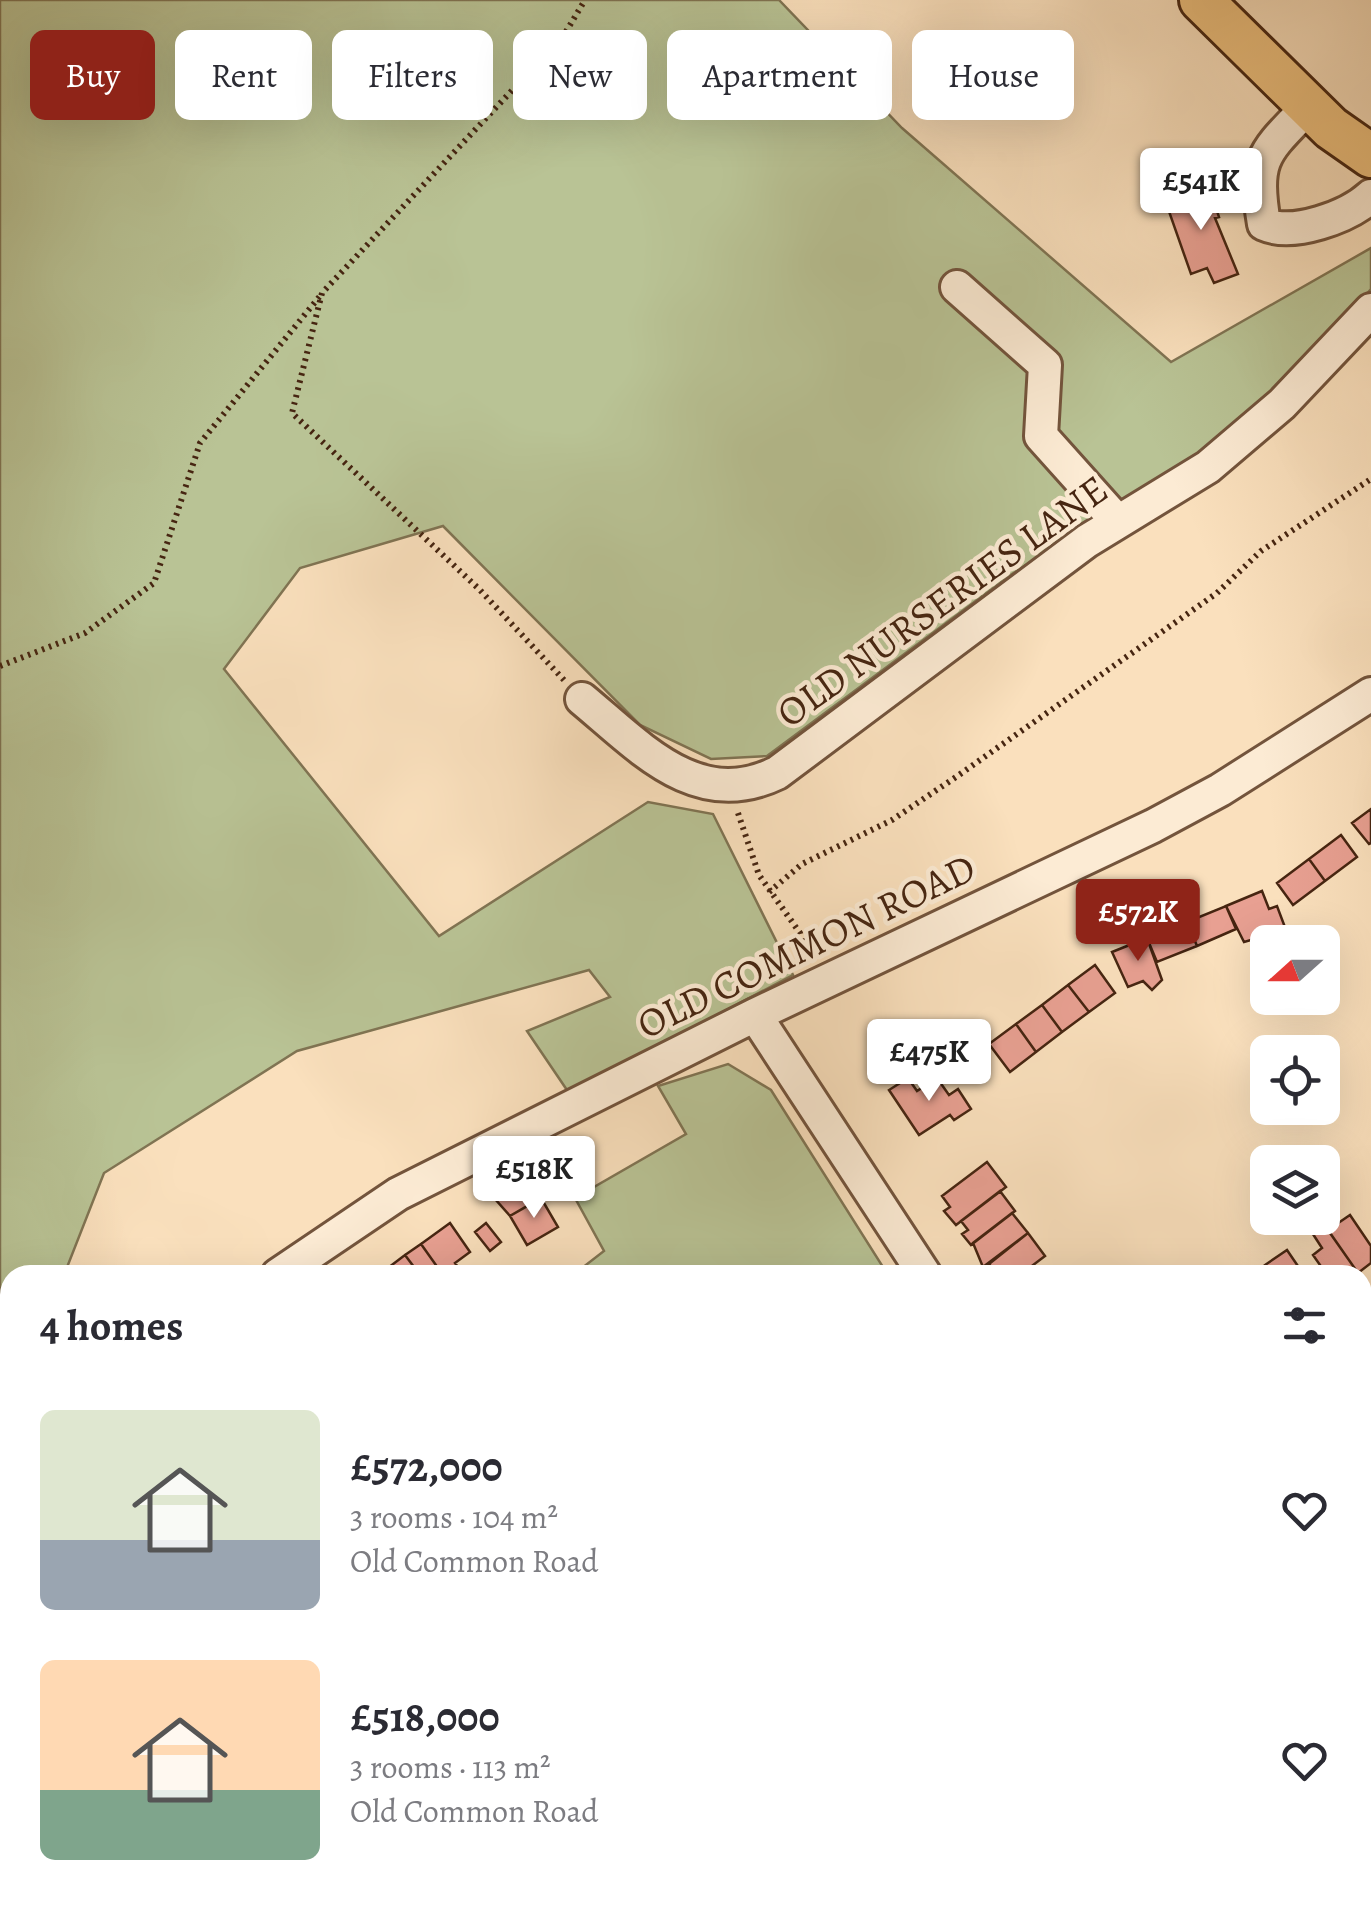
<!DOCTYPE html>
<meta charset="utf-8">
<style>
body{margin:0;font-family:Alegreya,serif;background:#f2f2f3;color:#2b2b33;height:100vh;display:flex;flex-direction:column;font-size:38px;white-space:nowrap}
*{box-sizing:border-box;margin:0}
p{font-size:32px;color:#7c7c81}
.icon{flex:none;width:55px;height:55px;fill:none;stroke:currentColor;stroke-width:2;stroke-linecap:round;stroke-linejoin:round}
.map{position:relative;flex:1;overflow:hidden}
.sheet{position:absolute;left:0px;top:1265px;width:1372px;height:640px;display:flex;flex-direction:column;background:#fff;border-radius:30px 30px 0 0;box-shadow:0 10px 40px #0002}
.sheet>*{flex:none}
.hud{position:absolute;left:30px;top:30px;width:1312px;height:90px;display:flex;gap:20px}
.needle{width:65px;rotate:249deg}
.controls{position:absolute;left:1250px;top:925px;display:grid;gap:20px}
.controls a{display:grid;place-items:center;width:90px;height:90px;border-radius:15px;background:#fff;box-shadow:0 10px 40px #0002;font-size:50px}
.price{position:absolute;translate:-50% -85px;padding:0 22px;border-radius:10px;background:#fff;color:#222;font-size:32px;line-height:65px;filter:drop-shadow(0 2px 5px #0008)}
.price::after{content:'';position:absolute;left:50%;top:60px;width:30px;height:22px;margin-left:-15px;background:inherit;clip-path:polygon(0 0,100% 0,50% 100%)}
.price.on{background:#8f2418;color:#fff}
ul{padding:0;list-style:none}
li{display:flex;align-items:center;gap:30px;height:250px;padding:0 40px}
li span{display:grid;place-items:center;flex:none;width:280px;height:200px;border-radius:15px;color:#555}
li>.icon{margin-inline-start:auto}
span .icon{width:120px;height:120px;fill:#fffc;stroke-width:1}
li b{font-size:42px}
h2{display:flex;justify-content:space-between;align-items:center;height:120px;padding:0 40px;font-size:42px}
.tag{padding:0 35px;border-radius:15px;background:#fff;box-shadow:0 10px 40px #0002;font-size:35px;line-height:90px}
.tag.on{background:#8f2418;color:#fff}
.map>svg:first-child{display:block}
.green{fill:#b9c395;stroke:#807453;stroke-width:2.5}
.building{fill:#e8a092;stroke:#462511;stroke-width:2.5}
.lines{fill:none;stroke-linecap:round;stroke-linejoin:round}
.minor-casing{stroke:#73543c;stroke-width:38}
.major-casing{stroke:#462511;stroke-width:48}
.highway-casing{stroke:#462511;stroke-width:55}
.path{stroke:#462511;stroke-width:6;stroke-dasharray:2.5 5;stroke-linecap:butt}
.minor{stroke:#fcebd4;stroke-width:32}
.major{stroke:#edc07e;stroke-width:42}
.highway{stroke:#edc07e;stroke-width:50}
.labels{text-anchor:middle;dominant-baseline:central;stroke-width:9;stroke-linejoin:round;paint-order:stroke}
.street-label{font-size:40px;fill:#462511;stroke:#fcebd4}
</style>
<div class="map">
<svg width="1371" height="1905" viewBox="0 0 1371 1905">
<rect width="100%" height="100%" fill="#fae0bd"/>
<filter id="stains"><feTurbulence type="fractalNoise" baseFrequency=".002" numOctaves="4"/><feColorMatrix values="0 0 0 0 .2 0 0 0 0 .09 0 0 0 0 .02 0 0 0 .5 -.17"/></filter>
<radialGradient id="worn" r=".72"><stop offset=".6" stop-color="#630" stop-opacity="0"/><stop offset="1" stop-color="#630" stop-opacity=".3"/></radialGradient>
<path class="green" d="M0,0H779L902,128L1171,362L1371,248V289L1319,348L1203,452L1012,574L767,756L711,759L640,725L443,526L300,568L224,669L439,936L648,802L713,814L793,975L569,1093L527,1031L610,997L589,970L297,1051L104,1173L64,1275H10V1401L0,1402Z
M728,1064L771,1090L888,1275H573L604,1251L575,1198L686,1134L658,1086Z
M0,1511L10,1521V1772L0,1760Z
M119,1895H382L389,1905H128Z"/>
<path class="building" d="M1208,183L1219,217L1215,218L1238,274L1214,283L1207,268L1191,274L1165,200Z
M1371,809V843L1369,844L1352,823Z
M1341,835L1357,857L1325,881L1309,859Z
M1309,859L1325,881L1293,905L1277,883Z
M1262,891L1269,909L1277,906L1286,930L1244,942L1226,906Z
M1226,906L1236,929L1197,946L1187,922Z
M1187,922L1197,946L1157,962L1147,938Z
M1147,938L1162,980L1152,990L1143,981L1128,987L1112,952Z
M1095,965L1115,993L1089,1012L1068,985Z
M1068,985L1089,1012L1062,1032L1042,1005Z
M1042,1005L1062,1032L1036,1052L1016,1024Z
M1016,1024L1036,1052L1010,1072L989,1044Z
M908,1078L917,1091L937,1078L949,1095L958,1089L971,1109L954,1120L950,1115L919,1135L889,1090Z
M543,1160L563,1195H547L510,1216L488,1191Z
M987,1162L1006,1187L956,1225L944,1211L950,1207L942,1196Z
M1000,1191L1015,1211L971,1245L962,1234L968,1230L961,1221Z
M541,1198L558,1227L527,1245L510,1216Z
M1012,1213L1028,1233L983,1267L973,1243Z
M1350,1215L1371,1246V1263L1358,1273L1328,1230Z
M450,1223L470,1252L455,1263L460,1270L443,1275L421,1244Z
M486,1223L501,1242L490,1251L475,1232Z
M1323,1223L1358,1273L1354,1275H1327L1313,1255L1322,1248L1311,1231Z
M1028,1233L1045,1256L1020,1275H990L995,1271L989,1264Z
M421,1244L443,1275H420L405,1255Z
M1287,1250L1304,1275H1272L1265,1265Z
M405,1255L420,1275H380V1274Z
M1366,1377L1371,1384V1422L1367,1425L1362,1419Z
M1371,1799V1862L1362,1868V1806Z
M425,1895H456L464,1905H433Z
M544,1895H580L568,1905H537Z
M685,1895H731L736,1902L693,1905Z
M934,1895H965L972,1905H942Z
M1249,1895H1275L1283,1905H1244L1241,1902Z
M1275,1895H1329L1333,1900L1326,1905H1283Z"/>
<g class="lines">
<g class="minor-casing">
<path id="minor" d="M1309,106C1264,153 1253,157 1264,224C1293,237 1348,217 1371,196
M957,287L1045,365L1041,436L1118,522
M582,699C640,747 697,812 777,773L1087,541L1208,467L1282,404L1371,310
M755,1015L925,1275
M278,1275L398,1194L755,1015L1153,826L1220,790L1371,694
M1362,1321L1371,1315
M0,1435L10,1434
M405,1895L413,1905
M646,1895L654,1905
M903,1895L911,1905
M1141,1905L1151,1898"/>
</g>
<g class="major-casing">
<path id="major" d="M1201,0L1331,128L1371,156"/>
</g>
<g class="highway-casing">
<path id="highway" d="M0,1883L10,1893"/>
</g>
<path class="path" d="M0,666L85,633L154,583L200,443L320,296
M564,680L479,589L292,413L322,293L564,35L585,0
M738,813L759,875L800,933L807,957
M769,892L802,864L892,820L956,777L1217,593L1261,551L1371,479
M1362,1602L1371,1596
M574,1905L587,1895
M1035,1905L1048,1895"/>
<use href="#minor" class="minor"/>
<use href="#major" class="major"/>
<use href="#highway" class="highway"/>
</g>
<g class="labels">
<g class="street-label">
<text transform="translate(942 601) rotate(-36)">OLD NURSERIES LANE</text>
<text transform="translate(806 946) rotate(-26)">OLD COMMON ROAD</text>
</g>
</g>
<rect width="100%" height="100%" filter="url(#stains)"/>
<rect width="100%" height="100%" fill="url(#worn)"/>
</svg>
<div class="controls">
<a><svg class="needle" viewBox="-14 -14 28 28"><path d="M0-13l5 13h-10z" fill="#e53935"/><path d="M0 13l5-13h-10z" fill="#7c7c81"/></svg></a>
<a><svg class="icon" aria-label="locate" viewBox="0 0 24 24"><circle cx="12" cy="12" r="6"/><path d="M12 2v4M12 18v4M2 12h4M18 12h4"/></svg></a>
<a><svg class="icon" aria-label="layers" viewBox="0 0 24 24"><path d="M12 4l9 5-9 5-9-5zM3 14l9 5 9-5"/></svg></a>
</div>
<b class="price" style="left:1201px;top:233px">£541K</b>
<b class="price on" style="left:1138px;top:964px">£572K</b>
<b class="price" style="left:929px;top:1104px">£475K</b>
<b class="price" style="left:534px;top:1221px">£518K</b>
<div class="hud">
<a class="tag on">Buy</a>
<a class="tag">Rent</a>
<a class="tag">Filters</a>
<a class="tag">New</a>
<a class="tag">Apartment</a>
<a class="tag">House</a>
</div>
<section class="sheet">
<h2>4 homes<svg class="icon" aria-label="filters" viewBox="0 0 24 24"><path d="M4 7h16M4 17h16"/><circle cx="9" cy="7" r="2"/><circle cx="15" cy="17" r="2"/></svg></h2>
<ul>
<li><span style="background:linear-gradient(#dfe7d0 65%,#9aa5b1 0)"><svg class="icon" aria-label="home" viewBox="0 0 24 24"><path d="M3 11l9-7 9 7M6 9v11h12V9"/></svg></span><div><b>£572,000</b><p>3 rooms · 104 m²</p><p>Old Common Road</p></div><svg class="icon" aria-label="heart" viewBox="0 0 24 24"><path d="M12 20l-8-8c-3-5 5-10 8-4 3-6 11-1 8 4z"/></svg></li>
<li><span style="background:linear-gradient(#ffd9b3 65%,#7fa58c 0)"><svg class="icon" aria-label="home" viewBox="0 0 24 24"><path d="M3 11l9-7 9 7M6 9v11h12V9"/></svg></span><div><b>£518,000</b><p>3 rooms · 113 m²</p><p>Old Common Road</p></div><svg class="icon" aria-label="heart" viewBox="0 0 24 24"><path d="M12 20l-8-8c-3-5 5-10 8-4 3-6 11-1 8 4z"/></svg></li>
</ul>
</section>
</div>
